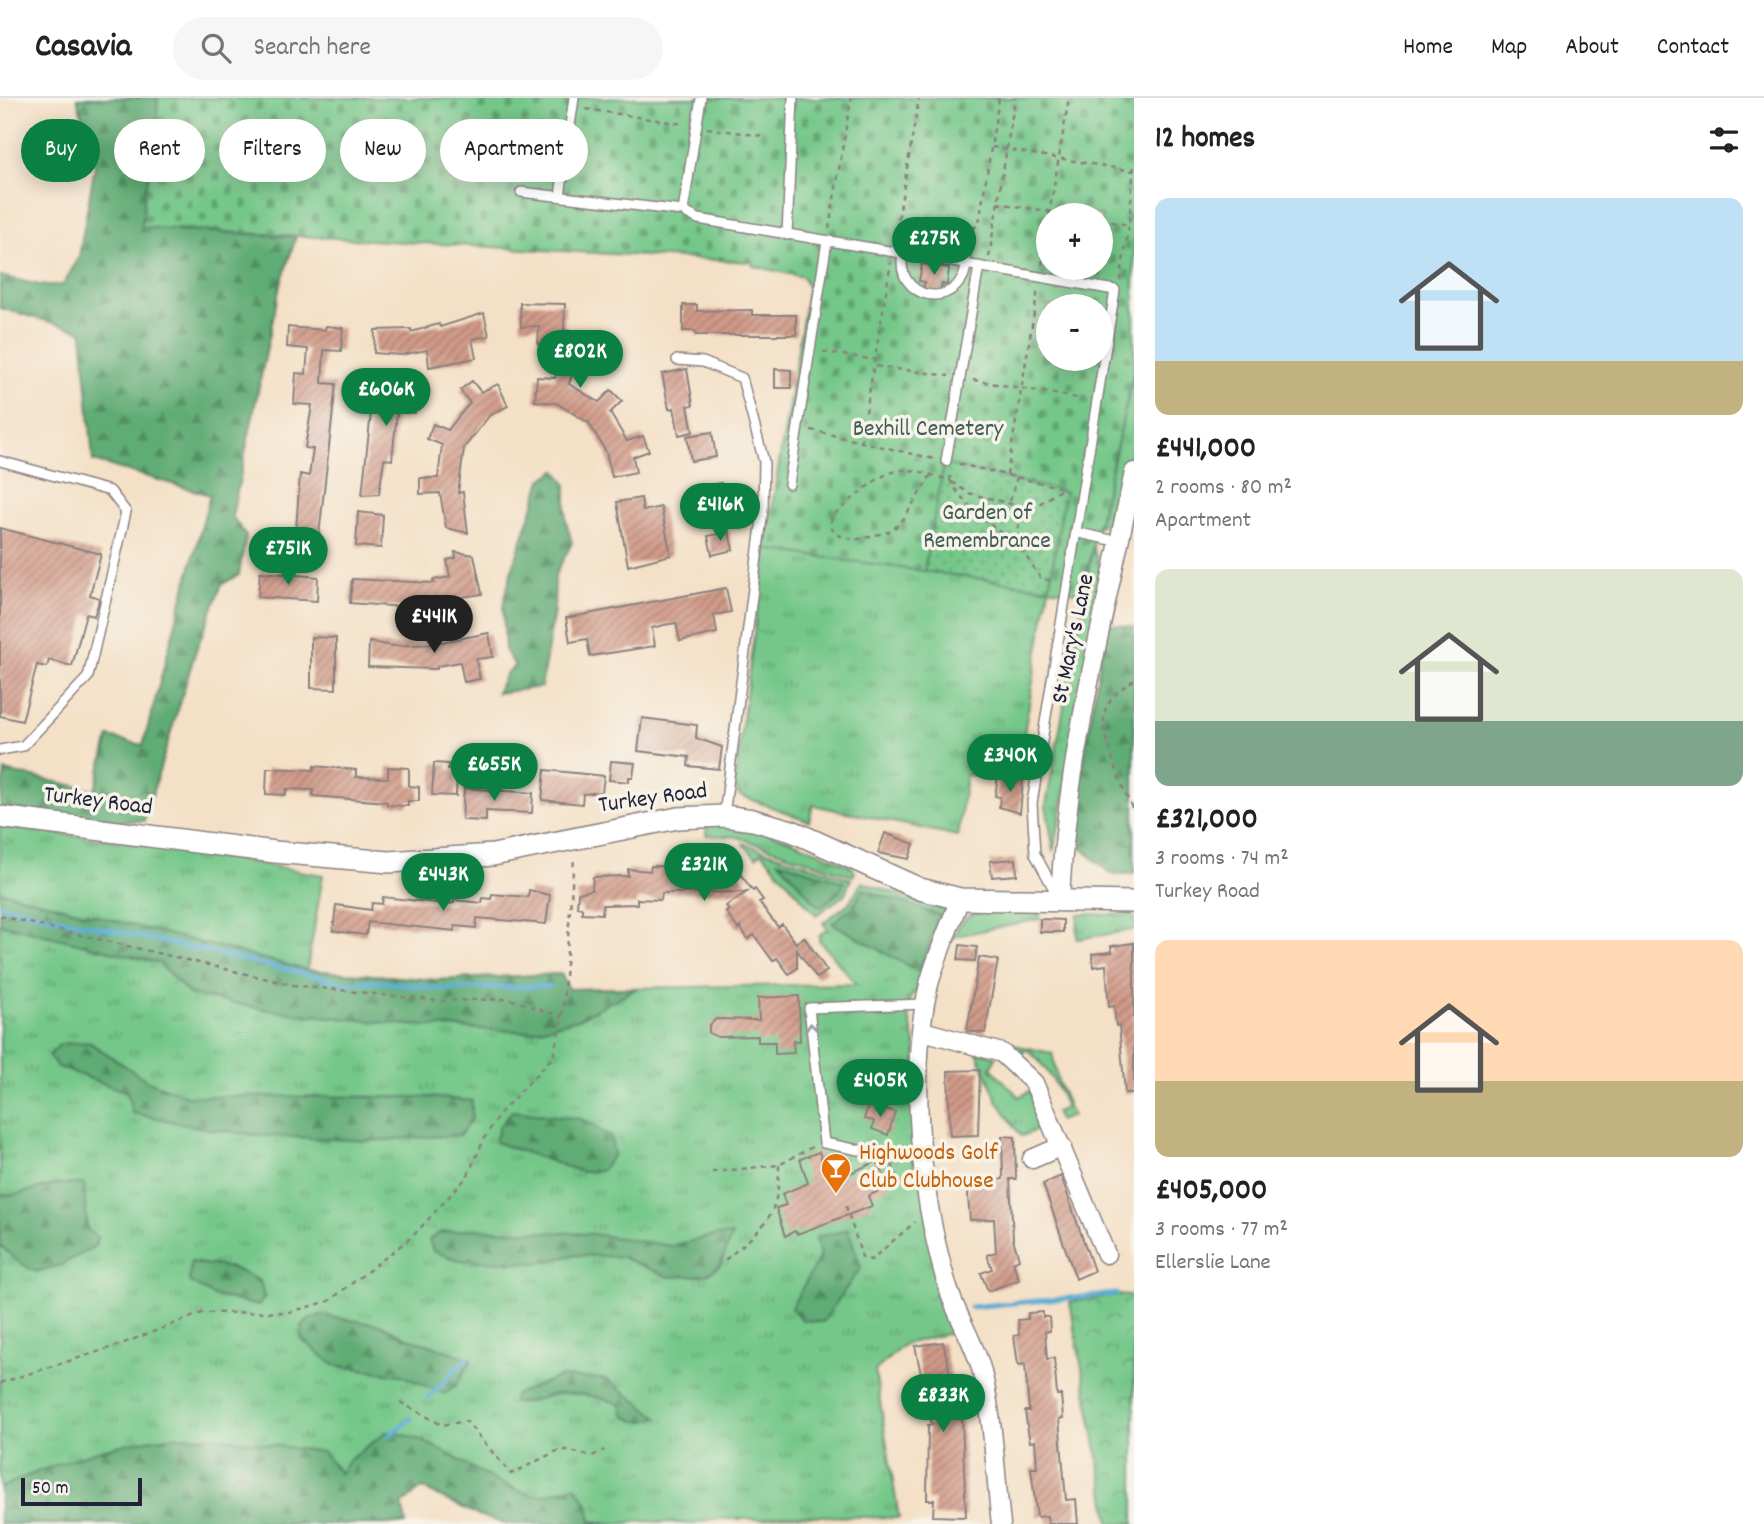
<!DOCTYPE html>
<meta charset="utf-8">
<style>
body{margin:0;font-family:Dekko,sans-serif;background:#f6f6f6;color:#222;height:100vh;display:flex;flex-direction:column;font-size:26px;white-space:nowrap}
*{box-sizing:border-box;margin:0}
p{font-size:23px;color:#767676}
.icon{flex:none;width:38px;height:38px;fill:none;stroke:currentColor;stroke-width:2;stroke-linecap:round;stroke-linejoin:round}
.map{position:relative;flex:1;overflow:hidden}
.details{display:flex;flex-direction:column;background:#fff;width:630px}
.details>*{flex:none}
.guide{position:absolute;left:21px;top:21px;width:665px;height:63px;display:flex;gap:14px}
.fabs{position:absolute;left:1036px;top:105px;display:grid;gap:14px}
.fabs a{display:grid;place-items:center;width:77px;height:77px;border-radius:50%;background:#fff;box-shadow:0 4px 18px #0003;font-size:35px}
.scale{position:absolute;left:21px;bottom:18px;width:121px;box-sizing:border-box;padding-left:7px;border:4px solid #22223b;border-top:0;font-size:19px;line-height:24px;white-space:nowrap;color:#22223b;-webkit-text-stroke:5px #f7f3e8;paint-order:stroke}
.price{position:absolute;translate:-50% -60px;padding:0 16px;border-radius:24px;background:#0b8043;color:#fff;font-size:23px;line-height:46px;filter:drop-shadow(0 2px 4px #0008)}
.price::after{content:'';position:absolute;left:50%;top:42px;width:21px;height:16px;margin-left:-10px;background:inherit;clip-path:polygon(0 0,100% 0,50% 100%)}
.price.current{background:#222;color:#fff}
ul{padding:0;list-style:none}
li{display:grid;align-content:center;gap:14px;height:371px;padding:0 21px}
li span{display:grid;place-items:center;height:217px;border-radius:14px;color:#555}
li>.icon{margin-inline-start:auto}
span .icon{width:126px;height:126px;fill:#fffc;stroke-width:1}
li b{font-size:30px}
h2{display:flex;justify-content:space-between;align-items:center;height:84px;padding:0 21px;font-size:30px}
.tag{padding:0 24px;border-radius:32px;background:#fff;box-shadow:0 4px 18px #0003;font-size:24px;line-height:63px}
.tag.current{background:#0b8043;color:#fff}
header{display:flex;align-items:center;gap:42px;box-sizing:border-box;height:98px;padding:0 35px;background:#fff;border-bottom:2px solid #e0e0e0}
header strong{font-size:33px}
nav{display:flex;gap:38px;margin-inline-start:auto;font-size:24px}
.search{width:490px;height:63px;background:#f6f6f6;display:flex;align-items:center;gap:18px;box-sizing:border-box;padding:0 24px;border-radius:38px;color:#767676;font-size:26px}
main{display:flex;flex:1;min-height:0}
.map>svg:first-child{display:block}
.grass{fill:url(#grass-tufts);stroke:#4c7462;stroke-width:2}
.forest{fill:url(#forest-firs);stroke:#416758;stroke-width:2}
.cemetery{fill:url(#cemetery-stones);stroke:#4c7462;stroke-width:2;fill-rule:evenodd}
.park{fill:url(#park-crowns);stroke:#4c7462;stroke-width:2}
.garden{fill:url(#garden-dots);stroke:#4c7462;stroke-width:2}
.lines{fill:none;stroke-linecap:round;stroke-linejoin:round}
.stream{stroke:#58abd3;stroke-width:5}
.building{fill:url(#building-hatch)}
.service-casing{stroke:#8b8180;stroke-width:12}
.minor-casing{stroke:#8b8180;stroke-width:21}
.tertiary-casing{stroke:#8b8180;stroke-width:24}
.path{stroke:#8b8180;stroke-width:2.5;stroke-dasharray:5 5;stroke-linecap:butt}
.service{stroke:#fff;stroke-width:9}
.minor{stroke:#fff;stroke-width:18}
.tertiary{stroke:#fff;stroke-width:21}
.oneway{stroke:#9c9ca7}
.labels{text-anchor:middle;dominant-baseline:central;stroke-width:7;stroke-linejoin:round;paint-order:stroke}
.park-label{font-size:24px;fill:#3f5c56;stroke:#f7f3e8}
.street-label{font-size:24px;fill:#22223b;stroke:#f7f3e8}
.food-label{font-size:24px;fill:#c56008;stroke:#f7f3e8;text-anchor:start}
</style>
<header>
<strong>Casavia</strong>
<div class="search"><svg class="icon" aria-label="search" viewBox="0 0 24 24"><circle cx="10" cy="10" r="6"/><path d="M15 15l6 6"/></svg>Search here</div>
<nav><a>Home</a><a>Map</a><a>About</a><a>Contact</a></nav>
</header>
<main>
<div class="map">
<svg width="1134" height="1426" viewBox="0 0 1134 1426">
<defs>
<pattern id="grass-tufts" width="24" height="20" patternUnits="userSpaceOnUse" patternTransform="scale(1.75)"><rect width="24" height="20" fill="#75c789"/><path d="M3 7l-1-3M5 7V3M7 7l1-3M15 17l-1-3M17 17v-4M19 17l1-3" fill="none" stroke="#60a171"/></pattern>
<pattern id="forest-firs" width="22" height="20" patternUnits="userSpaceOnUse" patternTransform="scale(1.75)"><rect width="22" height="20" fill="#60ac75"/><path d="M5 1l3.5 6h-7zM16 11l3.5 6h-7z" fill="#4f8c61"/></pattern>
<pattern id="cemetery-stones" width="16" height="16" patternUnits="userSpaceOnUse" patternTransform="scale(1.75)"><rect width="16" height="16" fill="#75c789"/><path d="M2 7V4a2 2 0 0 1 4 0v3zM10 15v-3a2 2 0 0 1 4 0v3z" fill="#60a171"/></pattern>
<pattern id="park-crowns" width="20" height="18" patternUnits="userSpaceOnUse" patternTransform="scale(1.75)"><rect width="20" height="18" fill="#75c789"/><path d="M2 6a3 3 0 1 1 6 0M12 15a3 3 0 1 1 6 0" fill="none" stroke="#60a171"/></pattern>
<pattern id="garden-dots" width="8" height="8" patternUnits="userSpaceOnUse" patternTransform="scale(1.75)"><rect width="8" height="8" fill="#75c789"/><path d="M2 2h.1M6 6h.1" fill="none" stroke="#60a171" stroke-width="1.8" stroke-linecap="round"/></pattern>
<pattern id="building-hatch" width="6" height="6" patternUnits="userSpaceOnUse" patternTransform="scale(1.75)"><rect width="6" height="6" fill="#d19a88"/><path d="M-1 1l2-2M0 6l6-6M5 7l2-2" fill="none" stroke="#a97d70"/></pattern>
</defs>
<rect width="100%" height="100%" fill="#f7f3e8"/>
<filter id="ink" filterUnits="userSpaceOnUse"><feTurbulence type="fractalNoise" baseFrequency=".0143" numOctaves="2"/><feDisplacementMap in="SourceGraphic" scale="14" xChannelSelector="R" yChannelSelector="G"/><feConvolveMatrix kernelMatrix="1 2 1 2 8 2 1 2 1" color-interpolation-filters="sRGB"/></filter>
<filter id="wash" filterUnits="userSpaceOnUse"><feTurbulence type="fractalNoise" baseFrequency=".00686" numOctaves="4" result="noise"/><feDisplacementMap in="SourceGraphic" scale="28" xChannelSelector="R" yChannelSelector="G"/><feGaussianBlur stdDeviation="1.57" result="paint"/><feColorMatrix in="noise" values="0 0 0 0 0 0 0 0 0 0 0 0 0 0 0 0 0 1.4 0 .05"/><feComposite in="paint" operator="in"/></filter>
<g filter="url(#wash)">
<rect width="100%" height="100%" fill="#f4e0c6"/>
<path class="grass" d="M1134,273V339L1119,415L1098,429Z
M1093,449L1104,480L1054,754L1046,707Z
M765,451L1049,490L1018,670L979,667L977,677H966L958,738L813,707L809,723L739,697L734,689Z
M707,725C761,727 804,746 852,769L855,775L853,778L737,739L706,737Z
M0,729L158,748L323,777L307,872L437,882L561,876L568,891L856,886L819,842L820,836L828,831L823,825L849,805L862,784L946,813L923,884L910,900L908,916L916,949L914,1069L918,1073L959,1233L904,1246L875,1273L899,1420L783,1417L763,1421H711L694,1426L646,1423L617,1426L569,1421L399,1340L342,1394L147,1426H0Z
M742,745L851,781L844,797L816,817L762,754L756,759Z
M1025,810L1040,816V821L956,838L951,843C966,805 990,812 1025,810Z
M1078,816L1134,817V832L1077,841Z
M996,943L1052,955L1058,983L1072,1018L1059,1023L1055,1014L1066,1010C1058,987 1045,967 1027,951L1018,959Z
M976,952L996,959L991,970L1019,999L1030,993L1047,1028L1021,1038L998,1004Z"/>
<path class="forest" d="M77,0H158L155,50L145,93L142,129L296,139L279,192L232,418L246,438L239,477L222,486L195,555L144,723H115L0,710L5,673L95,692L109,639L143,647L210,397L93,363L82,233L0,210V178L40,187H63L79,159L95,67Z
M556,372L566,386V423L572,445L555,477L554,513L541,589L497,595L506,575L515,568L505,552L503,508L511,475L542,382Z
M1106,525L1134,529V776H1111L1071,741Z
M779,763L844,784L840,794L819,809Z
M863,791L940,817L919,874L832,825L853,809Z
M0,793L307,872L437,882L561,876L568,891L637,890L578,921L528,934L409,927L280,914L190,897L159,865L0,826Z
M89,944L148,983L187,998L430,999L472,1003V1021L460,1037L368,1043L257,1037L208,1031L132,1015L127,994L58,969L49,958L60,946Z
M512,1013L581,1021L611,1039L614,1056L601,1073L582,1074L495,1044L499,1029Z
M57,1086H84L87,1132L97,1139L95,1148L61,1167L36,1174L17,1163L0,1147V1097H14Z
M473,1131L593,1136L671,1148L716,1137H732L720,1167L706,1177L669,1179L621,1159L574,1157L539,1165L457,1162L433,1153L429,1142L439,1135Z
M848,1132L861,1169L823,1224L802,1222L791,1210L820,1158L816,1139Z
M191,1164L232,1170L260,1183L264,1199L259,1208L212,1197L189,1183Z
M325,1218L382,1227L405,1239L472,1261L454,1290L444,1296L401,1277L334,1267L301,1241L302,1229L310,1220Z
M559,1279L606,1281L658,1319C643,1325 637,1326 624,1317L620,1306C600,1299 580,1294 558,1296C542,1298 530,1307 513,1304L514,1297Z
M386,1334C431,1334 483,1386 533,1397C544,1399 563,1391 575,1388L587,1404L591,1423L617,1426H506L480,1418L422,1390L402,1406L406,1426H0V1390C63,1361 141,1333 212,1339C249,1342 286,1350 323,1354L340,1375L348,1363Z"/>
<path class="cemetery" d="M158,0H1134V273L1082,495L765,451L808,190L803,179L753,168L752,164L142,129L145,93L155,50ZM1048,117H1101V170H1048ZM1048,208H1101V261H1048Z"/>
<path class="park" d="M1119,1197L1134,1198V1426H1110L1070,1204Z"/>
<path class="garden" d="M944,366L1065,394L1049,490L924,473Z"/>
<g class="lines">
<path class="stream" d="M0,807L346,885L374,883L443,891L550,888
M970,1209L1116,1196
M428,1300L467,1260
M390,1337L411,1320"/>
</g>
<g id="blocks">
<path class="building" d="M922,166L949,170L947,187L942,186L940,194L923,191L925,184L919,183Z
M520,205L565,206L564,232L571,233L570,269L574,271L569,286L599,304L611,292L622,303L610,315L627,343L643,338L649,353L633,359L636,374L612,379L606,354L589,325L556,305L535,303L537,279L555,280L565,247H538L539,228L521,229Z
M683,207H697V213L752,212V217H796V237H696L695,233H683Z
M484,215L489,238L472,241L476,260L429,269L427,252L401,257L374,255L375,232L411,231V234L439,226L440,229Z
M326,228L343,230L341,253L324,252L322,285L336,286L318,446L295,445L300,376L309,378L313,351L305,350L312,307L294,306L296,275L306,276L308,251L287,249L288,229L325,232Z
M687,271L693,307L688,308L693,334L679,337L674,310L669,311L662,276Z
M775,271L791,272V290H775Z
M393,280L417,282L415,315L397,314L392,362L384,361L379,396L362,397L374,287L393,289Z
M472,283L481,294L498,286L508,308L490,317L464,350L458,395L463,394L468,435L446,430L440,395L420,396V380H438L442,347L427,341L433,326L448,332L459,318L470,305L460,292Z
M712,334L716,359L691,363L687,338Z
M721,385L725,408L701,412L696,389Z
M641,400L643,413L661,409L671,457L628,468L617,404Z
M358,414L383,417L381,450L356,448Z
M0,430L101,456L90,497L99,500L98,506L94,518L86,516L72,568L49,562L47,569L37,567L22,623L0,618Z
M729,434L733,452L712,457L708,438Z
M455,454L474,457L482,496L416,506V510L350,505L352,481L434,485L433,482L450,479L447,462L456,460Z
M260,474L318,479L317,503L258,499Z
M726,490L731,514L714,517L717,535L680,543L676,525L664,527L652,530L655,548L590,558L587,541L570,544L566,520Z
M489,535L493,559L476,561L480,581L464,584L460,564L437,568V571L368,569L369,544L394,548L431,546Z
M311,539L336,540V591L311,590Z
M642,620L697,627L696,640L722,649L719,671L688,668L689,659L638,653Z
M611,663L635,665L633,679H629V684L609,682Z
M434,665L448,666V672L457,673L456,698L432,697Z
M314,668L356,672V679L388,680V669L409,670V688L419,689V703H408V708L387,707V704L313,698V692L286,691V697L266,696L267,670L314,672Z
M545,672L604,678L602,694L583,696L582,706L542,702Z
M998,679L1023,683L1020,715L999,709L1000,699L995,698Z
M464,690L533,695L532,715L486,713V723L462,722Z
M885,735L914,746L909,761L878,755Z
M684,758L724,761L723,765H732L753,793L755,791L763,802L759,804L778,829L782,826L796,845L804,839L827,873L817,880L797,852V870L789,876L777,860L773,863L754,837L748,841L740,829L738,831L726,814L729,812L726,808L747,794L662,795L661,802L637,801V806L603,807L602,816L582,815V810L577,809L578,795L592,792L593,779L628,778V771L650,773L651,768L684,769Z
M1016,761L1017,777L992,779L990,763Z
M529,792L550,797L546,826L477,820L476,830L455,828V833L368,824L366,837L333,833L336,807L371,812L372,805L382,806L383,799L446,806L454,805V802L482,805L483,800L491,801L492,796L528,799Z
M1040,821L1063,822V834H1040Z
M1134,845V995H1125L1119,927L1116,928L1114,908L1109,909L1106,867L1093,869L1092,856L1112,854L1111,848Z
M960,847L977,849L975,863L958,862Z
M979,859L998,862L985,935L967,933Z
M799,898L800,943H793L794,955L775,956V944H758V938L718,939L709,935V928L716,921L759,922L758,900Z
M980,972L978,1037L950,1038L948,973Z
M870,977V999L852,1005L847,993V978Z
M869,1006L895,1014L888,1037L872,1031L874,1023L864,1021Z
M1002,1038L1015,1039L1016,1081H1010L1013,1141L1019,1161L1013,1164L1019,1182L988,1193L981,1175L992,1171L987,1157L996,1154L994,1121L970,1122L968,1098L969,1088L1003,1081Z
M819,1054L831,1084L877,1063L889,1088L868,1098L872,1108L797,1136L795,1133L785,1138L776,1110L786,1107L782,1096L808,1085L800,1061Z
M1061,1078L1094,1173L1076,1181L1043,1086Z
M1043,1214V1219H1049L1050,1233L1045,1234L1047,1261L1054,1260L1057,1297H1061L1063,1320L1059,1321L1066,1402L1076,1401L1078,1426H1048L1047,1418L1037,1419L1031,1370H1037L1035,1343L1030,1344L1027,1327L1025,1313H1029L1025,1266L1018,1267L1014,1238L1019,1237L1018,1222L1028,1221V1215Z
M943,1244L951,1280H955L962,1321L966,1419L933,1418L934,1402H927L928,1327H932L915,1248Z"/>
</g>
</g>
<g filter="url(#ink)">
<use href="#blocks" fill-opacity="0" stroke="#8b8180" stroke-width="2"/>
<g class="lines">
<g class="service-casing">
<path id="service" d="M701,0L683,113L698,121L931,160
M521,94L683,113
M560,98L574,0
M902 165a32 32 0 1 1 64 0a32 32 0 1 1-64 0Z
M787,137L793,0
M942,162L1115,192L1032,705L1035,756L1057,797
M677,262L703,264L742,280L764,364L763,412L724,718
M0,363L110,393L126,414L88,579L23,648L0,652
M946,363L979,168
M789,386L827,143
M1075,434L1120,444
M922,1055L859,1052L824,1045L809,910L925,906"/>
</g>
<g class="minor-casing">
<path id="minor" d="M960,801C949,829 937,857 929,886C907,978 921,1100 948,1190C957,1219 975,1245 982,1274C994,1323 995,1376 1001,1426
M1060,803C1066,658 1105,516 1134,374
M923,933L1002,955L1034,985L1106,1156
M1032,1061L1062,1048"/>
</g>
<g class="tertiary-casing">
<path id="tertiary" d="M0,719L275,754L389,764L493,757L678,720L724,718L753,722L792,733L920,791L960,801L1134,804"/>
</g>
<path class="path" d="M586,11L683,26
M537,26L558,29
M707,30L762,38
M992,49L1133,73
M997,105L1072,117
M1049,117L1069,0
M1101,122L1129,127
M829,131L851,0
M895,140L919,0
M959,146L979,125L999,0
M989,159L1015,0
M1042,167L1048,121
M1120,183L1129,127L1134,66
M823,254L875,262
M876,268L949,278
M973,282L1083,301
M811,332L934,361
M861,344L891,164
M959,366L1063,390L1033,410L1019,408
M931,377L904,420L892,433L855,442L838,437L830,429L832,418C852,403 880,371 906,372C920,372 936,379 950,382L951,374
M1007,377L1038,191
M950,382C966,411 991,426 1015,446C1025,454 1033,470 1041,481L1055,483
M952,384L968,395L1019,408L1018,447
M1010,403L1017,379
M1134,582C1121,590 1106,601 1104,619C1102,637 1124,697 1134,713
M0,818L293,887L439,903L510,901L562,919
M892,1066L899,1085L910,1090
M712,1074L779,1067L814,1048
M846,1108L862,1159L871,1162L915,1124
M725,1162C764,1129 779,1121 779,1067
M0,1285L116,1248L202,1215L290,1214L329,1203L412,1139L467,1079L485,1039L501,1014L553,959L562,919L574,760
M400,1304L442,1327L466,1323L511,1376L561,1351L592,1358L604,1352"/>
<use href="#service" class="service"/>
<use href="#minor" class="minor"/>
<use href="#tertiary" class="tertiary"/>
</g>
<defs><path id="oneway-chevron" d="M-2-3.5L2.5 0L-2 3.5" fill="none" stroke-width="1.6" stroke-linecap="round" stroke-linejoin="round" transform="scale(1.75)"/></defs>
<use class="oneway" href="#oneway-chevron" transform="translate(811 930) rotate(-96)"/>
</g>
<defs>
<g id="bar-pin" transform="scale(1.575)"><path d="M0 17L-7.5 6A9.5 9.5 0 1 1 7.5 6Z" fill="#e8710a" stroke="#f7f3e8"/><path d="M-6-5H6L.8 .8V4.5H3.5V6h-7V4.5H-.8V.8Z" fill="#fff"/></g>
</defs>
<g fill-rule="evenodd">
<use href="#bar-pin" x="836" y="1070"/>
</g>
<g class="labels">
<g class="park-label">
<text x="928" y="332">Bexhill Cemetery</text>
<text x="987" y="416">Garden of<tspan x="987" dy="28">Remembrance</tspan></text>
</g>
<g class="street-label">
<text transform="translate(1074 541) rotate(-78)">St Mary's Lane</text>
<text transform="translate(653 701) rotate(-8)">Turkey Road</text>
<text transform="translate(98 704) rotate(7)">Turkey Road</text>
</g>
<g class="food-label">
<text x="859" y="1056">Highwoods Golf<tspan x="859" dy="28">Club Clubhouse</tspan></text>
</g>
</g>
</svg>
<div class="fabs">
<a>+</a>
<a>−</a>
</div>
<div class="scale">50 m</div>
<b class="price" style="left:934px;top:179px">£275K</b>
<b class="price" style="left:580px;top:292px">£802K</b>
<b class="price" style="left:386px;top:330px">£606K</b>
<b class="price" style="left:720px;top:445px">£416K</b>
<b class="price" style="left:288px;top:489px">£751K</b>
<b class="price current" style="left:434px;top:557px">£441K</b>
<b class="price" style="left:1010px;top:696px">£340K</b>
<b class="price" style="left:494px;top:705px">£655K</b>
<b class="price" style="left:704px;top:805px">£321K</b>
<b class="price" style="left:443px;top:815px">£443K</b>
<b class="price" style="left:880px;top:1021px">£405K</b>
<b class="price" style="left:943px;top:1336px">£833K</b>
<div class="guide">
<a class="tag current">Buy</a>
<a class="tag">Rent</a>
<a class="tag">Filters</a>
<a class="tag">New</a>
<a class="tag">Apartment</a>
</div>
</div>
<section class="details">
<h2>12 homes<svg class="icon" aria-label="filters" viewBox="0 0 24 24"><path d="M4 7h16M4 17h16"/><circle cx="9" cy="7" r="2"/><circle cx="15" cy="17" r="2"/></svg></h2>
<ul>
<li><span style="background:linear-gradient(#bfe0f5 75%,#c2b280 0)"><svg class="icon" aria-label="home" viewBox="0 0 24 24"><path d="M3 11l9-7 9 7M6 9v11h12V9"/></svg></span><div><b>£441,000</b><p>2 rooms · 80 m²</p><p>Apartment</p></div></li>
<li><span style="background:linear-gradient(#dfe7d0 70%,#7fa58c 0)"><svg class="icon" aria-label="home" viewBox="0 0 24 24"><path d="M3 11l9-7 9 7M6 9v11h12V9"/></svg></span><div><b>£321,000</b><p>3 rooms · 74 m²</p><p>Turkey Road</p></div></li>
<li><span style="background:linear-gradient(#ffd9b3 65%,#c2b280 0)"><svg class="icon" aria-label="home" viewBox="0 0 24 24"><path d="M3 11l9-7 9 7M6 9v11h12V9"/></svg></span><div><b>£405,000</b><p>3 rooms · 77 m²</p><p>Ellerslie Lane</p></div></li>
</ul>
</section>
</main>
